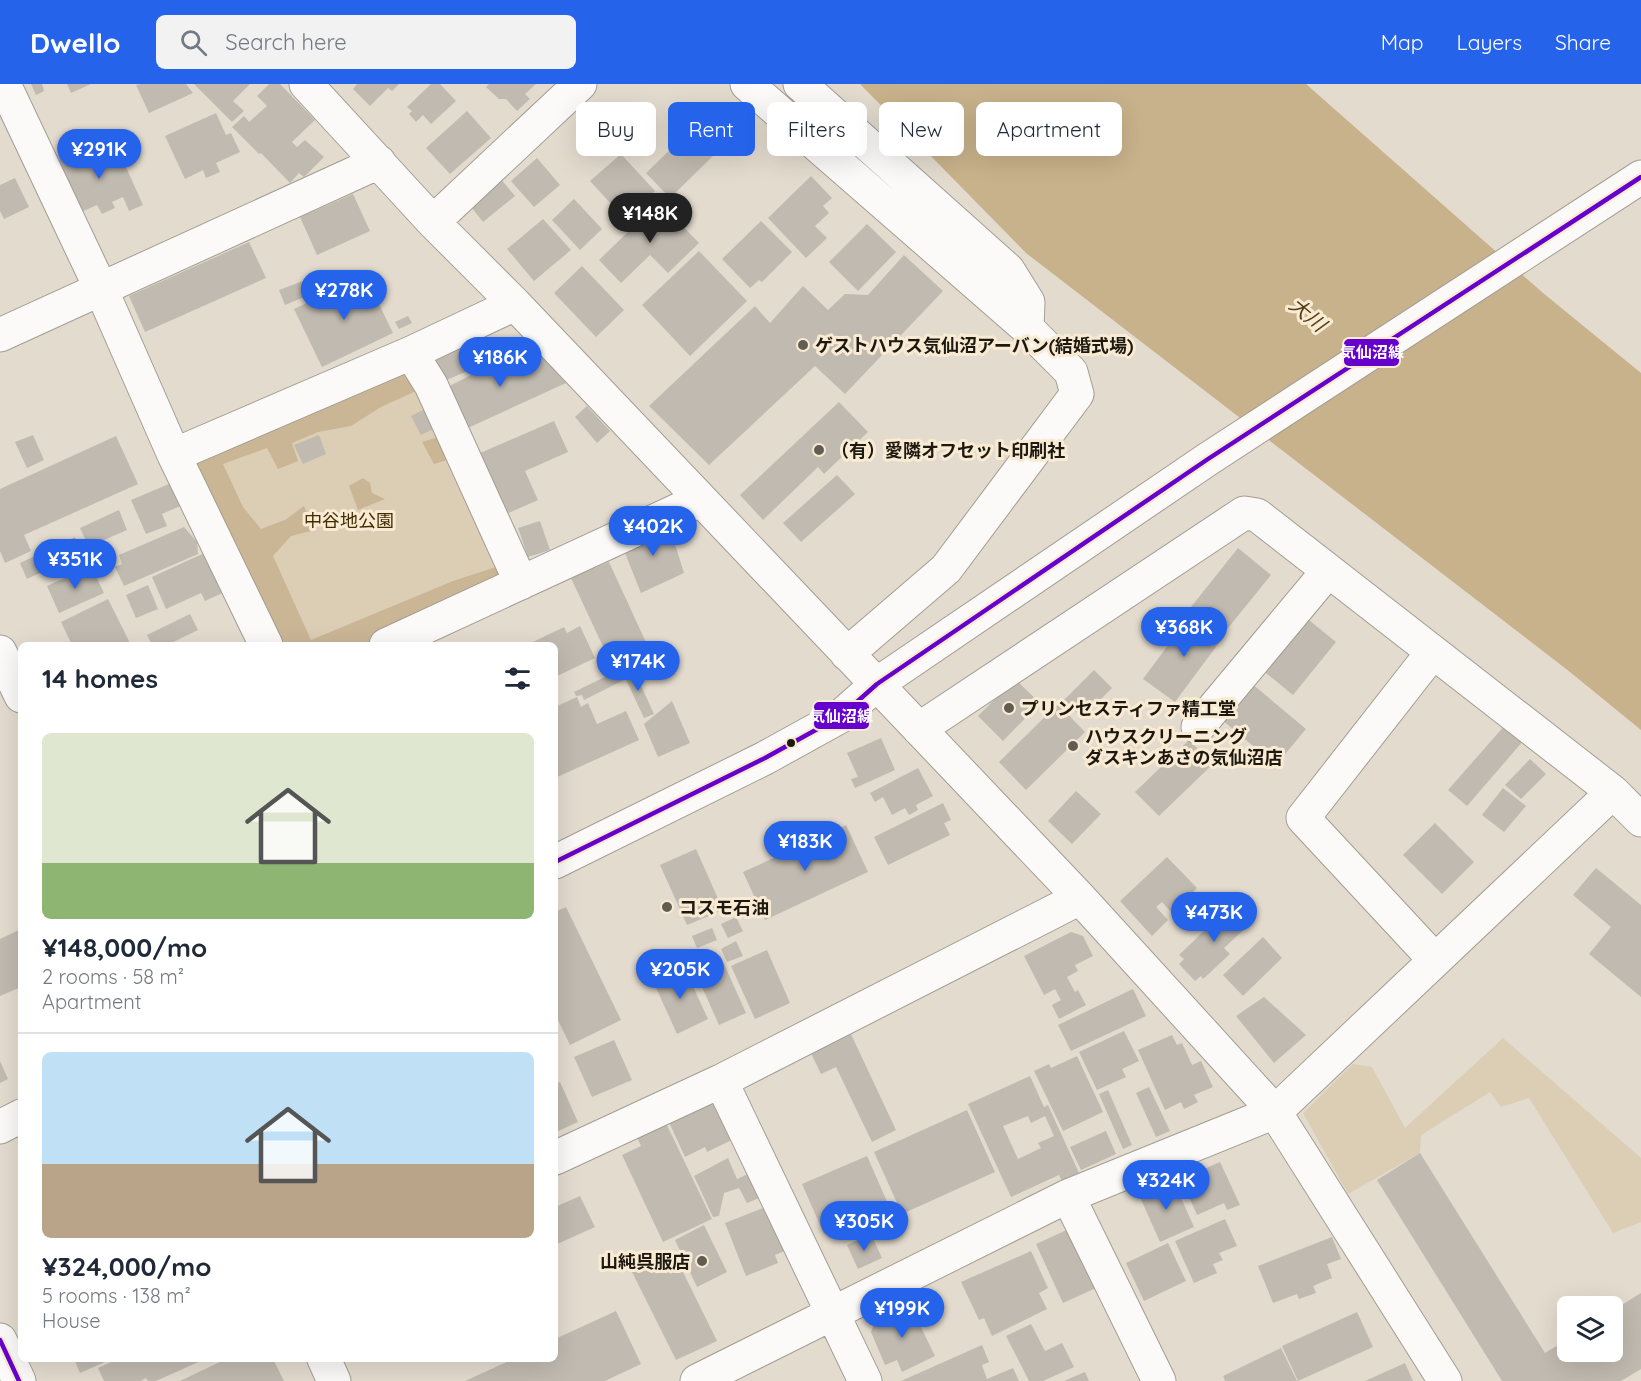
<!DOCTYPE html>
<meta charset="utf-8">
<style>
body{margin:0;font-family:Quicksand,"Noto Sans JP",sans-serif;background:#f2f2f3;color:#1f2937;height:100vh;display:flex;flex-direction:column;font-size:22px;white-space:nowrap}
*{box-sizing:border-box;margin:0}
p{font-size:20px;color:#747a83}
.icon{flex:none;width:33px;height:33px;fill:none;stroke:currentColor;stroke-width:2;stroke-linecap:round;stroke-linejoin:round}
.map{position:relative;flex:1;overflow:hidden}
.details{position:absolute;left:18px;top:558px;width:540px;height:720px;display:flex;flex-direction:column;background:#fff;border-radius:9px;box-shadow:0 6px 24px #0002}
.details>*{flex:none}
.guide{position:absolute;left:576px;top:18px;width:570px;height:54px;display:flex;gap:12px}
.tools{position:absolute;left:1557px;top:1212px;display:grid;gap:12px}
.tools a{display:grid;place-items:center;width:66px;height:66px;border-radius:9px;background:#fff;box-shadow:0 6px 24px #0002;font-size:30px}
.price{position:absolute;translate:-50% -51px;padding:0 14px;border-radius:21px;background:#2563eb;color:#fff;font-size:20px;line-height:39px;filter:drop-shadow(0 2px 3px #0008)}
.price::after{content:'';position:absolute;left:50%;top:36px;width:18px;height:14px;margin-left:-9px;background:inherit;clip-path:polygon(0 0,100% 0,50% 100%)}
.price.on{background:#222;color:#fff}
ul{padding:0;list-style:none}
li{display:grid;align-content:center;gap:12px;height:318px;padding:0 24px}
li+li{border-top:2px solid #e0e1e3}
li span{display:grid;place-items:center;height:186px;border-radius:9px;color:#555}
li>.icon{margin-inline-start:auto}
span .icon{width:108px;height:108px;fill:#fffc;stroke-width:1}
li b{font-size:26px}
h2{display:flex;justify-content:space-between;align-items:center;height:72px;padding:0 24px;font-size:26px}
.tag{padding:0 21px;border-radius:9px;background:#fff;box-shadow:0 6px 24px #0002;font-size:21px;line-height:54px}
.tag.on{background:#2563eb;color:#fff}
header{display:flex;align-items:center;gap:36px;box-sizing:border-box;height:84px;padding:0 30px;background:#2563eb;color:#fff}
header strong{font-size:28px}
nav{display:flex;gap:33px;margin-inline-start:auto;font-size:21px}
.search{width:420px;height:54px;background:#f2f2f3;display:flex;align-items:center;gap:15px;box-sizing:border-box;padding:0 21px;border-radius:9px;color:#747a83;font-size:22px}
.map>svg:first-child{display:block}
.green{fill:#dccdb5}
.forest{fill:#cab695}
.water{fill:#c8b28b}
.building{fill:#c0bab0;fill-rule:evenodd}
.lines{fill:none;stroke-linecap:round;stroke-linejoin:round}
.minor-casing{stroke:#a39d93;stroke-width:35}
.major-casing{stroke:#a39d93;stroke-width:35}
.minor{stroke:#fbfaf8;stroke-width:33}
.major{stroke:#fbfaf8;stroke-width:33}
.bus-1-casing{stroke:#f9ebd3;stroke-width:9}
.bus-1{stroke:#60c;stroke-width:4.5}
.poi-dot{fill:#625c52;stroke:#f9ebd3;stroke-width:2}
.bus-dot{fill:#1d1810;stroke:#f9ebd3;stroke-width:2}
.labels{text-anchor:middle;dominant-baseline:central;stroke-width:6;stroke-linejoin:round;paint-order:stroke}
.poi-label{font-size:18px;font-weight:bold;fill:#1d1810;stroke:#f9ebd3;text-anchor:start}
.park-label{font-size:18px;fill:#412d02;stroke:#f9ebd3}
.water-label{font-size:20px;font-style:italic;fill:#533d16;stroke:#f9ebd3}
.line-badge{stroke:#f9ebd3;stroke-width:2}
.badge-label{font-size:16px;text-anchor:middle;font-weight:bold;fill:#fff}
</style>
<header>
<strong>Dwello</strong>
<div class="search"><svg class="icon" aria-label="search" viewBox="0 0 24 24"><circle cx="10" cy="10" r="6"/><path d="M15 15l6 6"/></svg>Search here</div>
<nav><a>Map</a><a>Layers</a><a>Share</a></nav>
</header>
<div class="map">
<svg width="1641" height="1297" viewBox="0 0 1641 1297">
<rect width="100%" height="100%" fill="#e3dbce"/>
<path class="green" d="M410,274L515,497L378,561H270L178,373Z
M1503,954L1641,1074V1138L1613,1149L1529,1014L1501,1023L1490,1008L1421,1051L1420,1069L1348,1110L1303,1029L1353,980L1372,983L1405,1044Z"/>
<path class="forest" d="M407,280L416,307L381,323L351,342L318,348L292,359L298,377L278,385L267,364L223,380L243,423L261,445L285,436L304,422L315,446L291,452L273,472L311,556L453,497L502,481L509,495L371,561H274L180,374Z
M447,350L457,373L434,380L422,358Z
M363,394L370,399L372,409L385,415L358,426L349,402Z"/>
<path class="water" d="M860,0H1306L1543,209L1641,289V646L1570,588L1026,169Z"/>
<path class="building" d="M31,0H42L44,7L36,11Z
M67,0H91L71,9Z
M140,0H186L193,9L149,29L136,1Z
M194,0H250L233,17L244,27L232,38Z
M269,0H280L315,36L292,58L297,63L305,56L324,73L304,93L299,89L290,99L261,69L259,70L232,43L244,32L249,38L267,22L257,12Z
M357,0H399L392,7L388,4L370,22L353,5Z
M431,0H440L456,17L431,40L423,31L416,38L409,30L412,27L407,23Z
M489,0H536L525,10L530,15L517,27L506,15H499L486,3Z
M467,27L491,54L450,90L426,64Z
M216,29L226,51L231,49L240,68L216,79L220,88L206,94L203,86L185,95L165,52Z
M683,40L714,71L670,114L646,89L677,59L670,53Z
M95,59L101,70L117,63L143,121L129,127L123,113L112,118L115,124L102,130L97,121L79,129L61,90L64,88L59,75Z
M621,70L655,107L624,134L590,97Z
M537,74L560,101L534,123L511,97Z
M811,92L832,114L823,122L829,129L815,142L827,154L806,174L768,134Z
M499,93L515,112L483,138L468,119Z
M15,94L29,123L4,135L0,127V101Z
M353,110L370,147L317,171L300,133Z
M574,115L602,145L580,166L552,136Z
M659,118L699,159L668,189L650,171L621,199L599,176Z
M543,135L571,166L534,197L507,165Z
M761,137L792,168L762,198L759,196L750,204L722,175Z
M867,140L896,168L858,207L829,178Z
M249,158L266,194L145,248L129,212Z
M699,167L747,217L690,272L642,221Z
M904,171L943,207L845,310L815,282L709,381L649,322L755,222L770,239L803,202L828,226L845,210L868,211Z
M582,182L624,226L596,253L554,209Z
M365,191L393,249L322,283L294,225Z
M303,197L309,211L285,221L279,206Z
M408,232L412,239L399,245L395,238Z
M478,256L488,278L442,298L432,276Z
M531,260L566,299L459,348L440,307Z
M839,318L868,348L824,390L818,383L763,436L740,411Z
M587,322L610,347L597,359L575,333Z
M425,325L435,344L421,351L411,332Z
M554,337L568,368L525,387L538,416L504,431L478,370Z
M33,351L44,376L27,384L15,358Z
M319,351L326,370L303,380L294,361Z
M116,352L138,400L24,451L31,467L5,479L0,467V405Z
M837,391L855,410L801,458L783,439Z
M176,397L185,420L162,430L167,442L146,450L131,416Z
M119,426L127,446L104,456L111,472L96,479L80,444Z
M540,437L550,466L528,473L518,444Z
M668,438L684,489L641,509L621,459Z
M184,443L197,458L198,470L124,502L115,483L122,480L119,471Z
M75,453L86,477L63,488L59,480L27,495L20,479Z
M1238,464L1271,491L1224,549L1191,523Z
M211,466L229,506L205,517L201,509L166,525L152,493Z
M609,478L650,567L613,584L571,494Z
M91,482L104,509L59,529L47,502Z
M148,501L158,525L136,534L126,511Z
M108,515L131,561H72L61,538Z
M1192,529L1224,552L1175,618L1143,595Z
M190,530L198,546L167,561H152L147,551Z
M1304,532L1336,558L1293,611L1261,585Z
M580,542L595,574L555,593V561H535L533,558L564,543L567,549Z
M632,582L654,630L644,634L622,587Z
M619,586L624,596L584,616L582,611L576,612L574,608Z
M1094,586L1112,604L1082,634L1064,616Z
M1015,595L1040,619L1003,657L978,632Z
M1251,599L1306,645L1276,681L1221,635Z
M577,613L581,623L588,619L597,640L626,627L639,656L555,694V623Z
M672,617L690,659L658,673L644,640Z
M1058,620L1085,648L1026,706L999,678Z
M1506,640L1524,656L1467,722L1448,706Z
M881,654L895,686L855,704L851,695L858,693L847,669Z
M1189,656L1213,680L1159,732L1135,708Z
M1530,675L1546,690L1521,715L1505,701Z
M918,684L933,712L916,721L918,726L909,731L905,724L892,731L883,713L875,718L870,709Z
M1503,704L1526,722L1504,748L1482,731Z
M1076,707L1101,730L1072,760L1048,737Z
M943,719L951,736L944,739L950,751L888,781L874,753Z
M1435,739L1474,778L1442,810L1403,771Z
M846,741L868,788L765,836L743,788Z
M696,765L723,826L687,841L660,781Z
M1167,773L1197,804L1172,829L1162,818L1156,823L1168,836L1152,852L1120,817Z
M1596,784L1641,821V913L1589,870L1611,843L1573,811Z
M1233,819L1252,838L1224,864L1230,870L1203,895L1201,892L1195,897L1179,880L1184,875L1179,871Z
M566,823L621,936L570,961L555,930V828Z
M736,833L743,847L728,854L721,840Z
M712,844L717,856L697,864L692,852Z
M19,846L21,850V903L0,912V855Z
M1071,848L1083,852L1093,872L1075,881L1078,887L1067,893L1075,908L1078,906L1086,921L1059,935L1052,921L1061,916L1055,905L1044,911L1024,872Z
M1263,853L1282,874L1243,912L1223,891Z
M736,857L743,872L727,878L721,865Z
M767,866L790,919L755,935L731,882Z
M720,871L746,929L719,941L693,883Z
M684,883L708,935L677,950L653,897Z
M1133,905L1146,932L1071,967L1058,941Z
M1264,913L1306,951L1274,979L1236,932Z
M849,946L896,1046L872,1058L836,983L821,990L809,965Z
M1124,947L1139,977L1122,985L1126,993L1097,1006L1079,968Z
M1172,951L1177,961L1182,959L1192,981L1201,977L1213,1003L1194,1011L1198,1018L1184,1025L1181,1018L1165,1026L1138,966Z
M614,956L632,996L592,1013L574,973Z
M1077,972L1103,1028L1063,1047L1034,987L1049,980L1051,984Z
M0,977L8,995L0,999Z
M1030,992L1044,1023L1048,1021L1079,1089L1062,1097L1059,1091L1011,1113L968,1020ZM1028,1032L1031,1039L1045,1032L1054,1052L1038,1059L1041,1064L1018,1075L1003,1042Z
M560,998L578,1038L556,1048L555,1000Z
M1149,1003L1170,1047L1156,1053L1136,1009Z
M1108,1006L1132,1061L1123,1065L1099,1010Z
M718,1011L738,1053L707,1068L705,1063L685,1073L668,1036Z
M967,1026L995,1088L902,1130L874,1068Z
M665,1037L712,1135L663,1158L622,1071L641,1062L636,1051Z
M1106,1047L1116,1070L1081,1086L1070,1063Z
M1420,1069L1545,1269L1568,1255V1268H1612V1227L1641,1209V1285L1621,1297H1502L1377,1096Z
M867,1072L889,1122L824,1150L802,1100Z
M728,1074L737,1095L759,1085L769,1110L747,1119L739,1104L724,1109L719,1132L713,1133L694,1092Z
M1220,1078L1240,1121L1227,1126L1224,1119L1197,1131L1185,1104L1199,1097L1195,1089Z
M1173,1096L1194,1143L1160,1158L1139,1111Z
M580,1112L595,1143L555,1161V1123Z
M778,1122L794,1163L775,1171L778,1179L746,1192L725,1139L763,1124L765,1127Z
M1225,1135L1237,1162L1219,1169L1223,1176L1213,1180L1217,1189L1194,1199L1175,1157Z
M704,1141L727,1188L697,1203L675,1156Z
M1069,1145L1096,1204L1063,1219L1036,1160Z
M871,1150L882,1174L858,1185L847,1161Z
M1332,1153L1341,1175L1327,1180L1332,1194L1313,1202L1316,1209L1299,1215L1297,1210L1273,1219L1258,1182Z
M1168,1159L1186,1197L1144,1217L1126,1179Z
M1031,1167L1048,1204L1039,1209L1047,1225L992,1252L984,1234L979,1236L961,1198Z
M645,1169L652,1184L658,1181L661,1188L679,1180L717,1257L676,1276L627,1178Z
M910,1221L935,1272L902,1288L897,1276L885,1281L871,1248L875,1237Z
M616,1227L641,1280L605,1297H465L513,1275H555V1255Z
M1357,1228L1373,1263L1298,1297L1282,1262Z
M1031,1240L1045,1267L1062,1259L1074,1283L1043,1297H1029L1006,1252Z
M982,1261L989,1278L982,1281L987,1295L1013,1284L1019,1297H901Z
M1281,1264L1297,1297H1225L1223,1292Z
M74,1275H104L105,1278L80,1289Z
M118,1275H205L156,1297H148L146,1294L141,1297H104L98,1284Z
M226,1275H273L284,1297H180Z
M1405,1279L1413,1297H1365Z
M1085,1288L1089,1297H1064Z"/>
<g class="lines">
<g class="minor-casing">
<path id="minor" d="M4,0L101,205L174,371L266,561
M306,0L433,138L515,220L1080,814L1275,1028L1445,1297
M747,0L1027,244
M800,0L1008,186L1028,218L1027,244L1071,288L1077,310L946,485L847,570
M433,138L580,0
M0,251L379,78
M411,269L431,301L521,499
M174,371L411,269L515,220
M386,561L700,416
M0,568L21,612
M1432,569L1303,734L1435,876
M1198,643L1328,487
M919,645L1244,429L1257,431L1613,708L1641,736
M555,778L765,674L841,632L877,600L1208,375L1641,93
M721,997L865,1297
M0,1043L21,1032
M555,1074L721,997L1080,814
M1068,1112L1159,1297
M324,1275L334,1297
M697,1297L1068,1112L1275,1028L1613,708"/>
</g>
<g class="major-casing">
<path id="major" d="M0,1256L19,1297"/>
</g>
<use href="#minor" class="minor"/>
<use href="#major" class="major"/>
<g class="bus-1-casing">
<path id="bus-1" d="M555,778L765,674L841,632L877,600L1208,375L1641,93
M0,1256L19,1297"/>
</g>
<use href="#bus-1" class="bus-1"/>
</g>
<g class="poi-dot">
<circle cx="803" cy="261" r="6"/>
<circle cx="819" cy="366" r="6"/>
<circle cx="1009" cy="624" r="6"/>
<circle cx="1073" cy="662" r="6"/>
<circle cx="667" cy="823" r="6"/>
<circle cx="702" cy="1177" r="6"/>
</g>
<circle class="bus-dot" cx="791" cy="659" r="5"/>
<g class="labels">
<g class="poi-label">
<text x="815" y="261">ゲストハウス気仙沼アーバン(結婚式場)</text>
<text x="831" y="366">（有）愛隣オフセット印刷社</text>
<text x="1021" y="624">プリンセスティファ精工堂</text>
<text x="1085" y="652">ハウスクリーニング<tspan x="1085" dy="21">ダスキンあさの気仙沼店</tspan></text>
<text x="679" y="823">コスモ石油</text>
<text x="690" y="1177" text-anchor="end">山純呉服店</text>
</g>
<g class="park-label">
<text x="349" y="436">中谷地公園</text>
</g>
<g class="water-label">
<text transform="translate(1308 230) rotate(40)">大川</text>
</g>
</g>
<g class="line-badge">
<rect x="1343" y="254" width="57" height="29" rx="6" fill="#60c"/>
<rect x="813" y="617" width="57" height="29" rx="6" fill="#60c"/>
</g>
<g class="badge-label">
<text x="1372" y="274">気仙沼線</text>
<text x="841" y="638">気仙沼線</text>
</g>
</svg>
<div class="tools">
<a><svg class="icon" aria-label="layers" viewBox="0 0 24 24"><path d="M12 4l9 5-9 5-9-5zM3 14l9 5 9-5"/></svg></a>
</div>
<b class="price" style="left:99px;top:96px">¥291K</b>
<b class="price on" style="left:650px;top:160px">¥148K</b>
<b class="price" style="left:344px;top:237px">¥278K</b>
<b class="price" style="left:500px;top:304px">¥186K</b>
<b class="price" style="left:653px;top:473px">¥402K</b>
<b class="price" style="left:75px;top:506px">¥351K</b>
<b class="price" style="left:1184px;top:574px">¥368K</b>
<b class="price" style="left:638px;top:608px">¥174K</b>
<b class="price" style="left:805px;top:788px">¥183K</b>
<b class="price" style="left:1214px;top:859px">¥473K</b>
<b class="price" style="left:680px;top:916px">¥205K</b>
<b class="price" style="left:1166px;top:1127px">¥324K</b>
<b class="price" style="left:864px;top:1168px">¥305K</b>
<b class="price" style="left:902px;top:1255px">¥199K</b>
<div class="guide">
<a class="tag">Buy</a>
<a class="tag on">Rent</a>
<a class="tag">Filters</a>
<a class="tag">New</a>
<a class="tag">Apartment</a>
</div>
<section class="details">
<h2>14 homes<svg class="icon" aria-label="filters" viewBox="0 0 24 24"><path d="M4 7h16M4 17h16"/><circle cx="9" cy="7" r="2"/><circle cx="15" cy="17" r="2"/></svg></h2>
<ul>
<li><span style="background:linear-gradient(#dfe7d0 70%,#8fb573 0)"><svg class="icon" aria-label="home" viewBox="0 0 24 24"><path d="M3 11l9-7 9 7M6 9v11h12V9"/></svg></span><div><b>¥148,000/mo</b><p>2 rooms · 58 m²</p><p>Apartment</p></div></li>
<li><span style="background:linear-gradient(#bfe0f5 60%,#b9a48a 0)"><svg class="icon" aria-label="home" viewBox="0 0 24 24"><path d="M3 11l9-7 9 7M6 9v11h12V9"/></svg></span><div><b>¥324,000/mo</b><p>5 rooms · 138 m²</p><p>House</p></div></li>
</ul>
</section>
</div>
